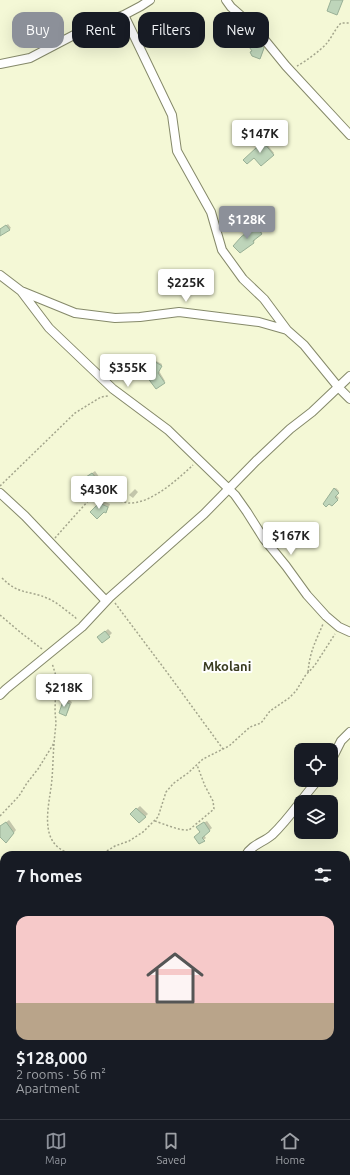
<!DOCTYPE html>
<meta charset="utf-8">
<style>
body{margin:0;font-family:Ubuntu,sans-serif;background:#20242c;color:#f1f3f6;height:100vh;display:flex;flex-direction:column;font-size:15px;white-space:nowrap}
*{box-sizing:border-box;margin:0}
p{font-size:13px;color:#9ea1a6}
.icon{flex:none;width:22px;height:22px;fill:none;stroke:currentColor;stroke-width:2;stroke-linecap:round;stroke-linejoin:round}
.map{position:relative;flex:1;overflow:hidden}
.details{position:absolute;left:0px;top:851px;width:350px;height:268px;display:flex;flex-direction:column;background:#171b24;border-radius:12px 12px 0 0;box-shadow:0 4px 16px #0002}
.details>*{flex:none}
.hud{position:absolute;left:12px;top:12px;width:326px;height:36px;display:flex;gap:8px}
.controls{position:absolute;left:294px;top:743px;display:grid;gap:8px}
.controls a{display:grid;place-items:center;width:44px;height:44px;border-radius:8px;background:#171b24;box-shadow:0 4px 16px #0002;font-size:20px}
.price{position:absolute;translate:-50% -34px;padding:0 9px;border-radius:4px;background:#fff;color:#222;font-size:13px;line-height:26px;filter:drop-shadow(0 1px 2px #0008)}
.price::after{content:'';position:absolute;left:50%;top:24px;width:12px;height:9px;margin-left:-6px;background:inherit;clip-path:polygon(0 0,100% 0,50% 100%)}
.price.on{background:#8c9099;color:#fff}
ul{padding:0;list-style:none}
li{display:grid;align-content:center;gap:8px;height:212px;padding:0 16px}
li+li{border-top:1px solid #363941}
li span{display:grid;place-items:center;height:124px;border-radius:12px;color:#555}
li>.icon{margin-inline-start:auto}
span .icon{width:72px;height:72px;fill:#fffc;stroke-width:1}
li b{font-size:17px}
h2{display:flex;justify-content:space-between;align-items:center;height:48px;padding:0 16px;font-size:17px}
.pill{padding:0 14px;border-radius:12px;background:#171b24;box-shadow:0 4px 16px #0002;font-size:14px;line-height:36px}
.pill.on{background:#8c9099;color:#fff}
.tab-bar{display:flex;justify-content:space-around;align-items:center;height:56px;border-top:1px solid #363941;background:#171b24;font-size:11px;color:#9ea1a6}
.tab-bar a{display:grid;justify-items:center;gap:2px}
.tab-bar .on{color:#8c9099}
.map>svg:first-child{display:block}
.shadow{fill:#0003}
.building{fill:#bed5ba;stroke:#99b096}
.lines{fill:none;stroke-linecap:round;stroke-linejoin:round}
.street-casing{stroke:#85896a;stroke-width:10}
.path{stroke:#a3a58c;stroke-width:1.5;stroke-dasharray:2 2;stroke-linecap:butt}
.street{stroke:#fff;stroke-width:8}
.labels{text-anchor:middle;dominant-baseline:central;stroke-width:4;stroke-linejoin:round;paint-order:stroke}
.quarter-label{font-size:13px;font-weight:bold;fill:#393b1f;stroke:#fff}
</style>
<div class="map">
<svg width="350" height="1119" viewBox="0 0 350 1119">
<rect width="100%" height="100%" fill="#f4f8d6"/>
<path class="shadow" d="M242,23L254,40L263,44L265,46L261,57L253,51L248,43L234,30Z
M260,139L264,143L265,142L274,153L261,165L258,147L255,143Z
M8,224L11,228L0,235V230Z
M258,227L262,232L254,239L255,241L253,242L243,236L248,232L249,234Z
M154,360L162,364L159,371L165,381L164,382L148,371Z
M95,471L102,481L88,491L84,479Z
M336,488L339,491L336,495L339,498L332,505L334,489Z
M135,489L138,492L133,498L129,495Z
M103,501L110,504L108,509L106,512H92Z
M108,629L112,633L109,636L102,634Z
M67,699L72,702L68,712L66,715L64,702Z
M140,806L148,814L139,822L131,814Z
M9,820L16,830L9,839L0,835V827Z
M207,821L212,828L204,835L206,838L200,843L201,832L200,825Z
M106,1115H118L112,1119H99Z"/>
<path class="building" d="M331,0H343L337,15L327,11Z
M241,23L253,41L262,45L264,48L260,59L252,56L250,52L252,51L247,44L241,42L233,30Z
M258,139L262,143L263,142L274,155L261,166L254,158L247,164L243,160L257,147L254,143Z
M6,225L10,230L0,236V229Z
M257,227L262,234L253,241L254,243L240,253L233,246L241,237L246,233L247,234Z
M152,360L162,366L158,373L165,383L156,389L144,373L147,371Z
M92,473L101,484L88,492L80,481Z
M334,488L339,493L335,497L338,500L332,506L329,504L326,507L323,504Z
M99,503L108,507L106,513L104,512L97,519L90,512Z
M105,631L110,637L102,643L97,637Z
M63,701L70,704L66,716L59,713Z
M136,808L146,817L139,823L130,814Z
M6,822L14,833L6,843L0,837V826Z
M204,822L210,831L202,838L205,841L199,844L194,837L200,832L196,827Z"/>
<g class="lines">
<g class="street-casing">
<path id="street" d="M226,0L231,7L255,28L286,66L350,135
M124,15L172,115L177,151L211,212L222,250L243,279L264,299L287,330
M0,64L30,58L74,35L124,15L141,6L150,0
M0,275L21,291L75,313L115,318L140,317L179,312L259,322L287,330L304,345L339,388L350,399
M21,291L49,328L113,389L168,430L235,495L247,512L264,539L286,566L307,595L326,616L339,627L350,632
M0,493L25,516L106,601
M0,695L6,689L82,627L110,597L204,514L256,461L290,429L312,412L350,376
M331,761L341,741L350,732
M246,855C251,845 264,842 272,835C290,818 302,798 318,780
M0,871L4,876
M0,1003L4,998
M204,1115L205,1119"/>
</g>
<path class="path" d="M297,66C306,61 320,51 327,43C332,37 335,29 341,23H350
M0,486L75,413L101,397L108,396
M55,538L96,492C108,491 117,502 129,503C151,504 178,479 193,465
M2,578C19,595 28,590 47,598C57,602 66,611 75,617L77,620
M115,603L169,675L223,749
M0,615L20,632L42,649
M308,672C310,651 315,643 323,624
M54,744C53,755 53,767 52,778C51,798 39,833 59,848C65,853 74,854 82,855
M0,816L19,796L27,783L38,769L54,743L56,723L55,711L56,676L52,663
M155,821C164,824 180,831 189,830L214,809L213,801L205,786L197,765
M100,855L115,846L129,841L143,832L158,817L166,792L174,783L188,773L203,759L229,746L250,727L261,723L270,711L289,698L296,691L305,676L315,665L335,634
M173,1119L175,1115"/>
<use href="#street" class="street"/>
</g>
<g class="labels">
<g class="quarter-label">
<text x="227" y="666">Mkolani</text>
</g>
</g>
</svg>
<div class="controls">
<a><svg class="icon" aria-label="locate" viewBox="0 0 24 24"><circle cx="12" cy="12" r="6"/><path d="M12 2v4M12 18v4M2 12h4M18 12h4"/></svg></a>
<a><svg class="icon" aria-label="layers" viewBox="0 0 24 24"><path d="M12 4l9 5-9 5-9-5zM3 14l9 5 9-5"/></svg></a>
</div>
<b class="price" style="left:260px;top:154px">$147K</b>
<b class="price on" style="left:247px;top:240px">$128K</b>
<b class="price" style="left:186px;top:303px">$225K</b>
<b class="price" style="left:128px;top:388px">$355K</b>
<b class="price" style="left:99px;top:510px">$430K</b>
<b class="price" style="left:291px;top:556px">$167K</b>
<b class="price" style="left:64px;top:708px">$218K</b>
<div class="hud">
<a class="pill on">Buy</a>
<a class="pill">Rent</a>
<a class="pill">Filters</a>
<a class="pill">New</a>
</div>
<section class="details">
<h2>7 homes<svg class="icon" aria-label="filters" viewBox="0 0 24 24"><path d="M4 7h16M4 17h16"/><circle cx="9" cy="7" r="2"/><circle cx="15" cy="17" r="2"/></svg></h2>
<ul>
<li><span style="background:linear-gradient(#f6c9c9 70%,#b9a48a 0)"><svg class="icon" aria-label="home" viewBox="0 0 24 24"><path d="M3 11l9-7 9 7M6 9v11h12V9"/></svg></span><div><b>$128,000</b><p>2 rooms · 56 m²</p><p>Apartment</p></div></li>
</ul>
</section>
</div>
<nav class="tab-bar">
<a class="on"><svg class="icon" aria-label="map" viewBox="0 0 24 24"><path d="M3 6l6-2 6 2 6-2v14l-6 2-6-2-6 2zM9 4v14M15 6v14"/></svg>Map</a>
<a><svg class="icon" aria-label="saved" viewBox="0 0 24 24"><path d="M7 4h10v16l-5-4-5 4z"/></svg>Saved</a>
<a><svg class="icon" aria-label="home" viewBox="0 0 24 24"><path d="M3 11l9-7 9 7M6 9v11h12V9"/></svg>Home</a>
</nav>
